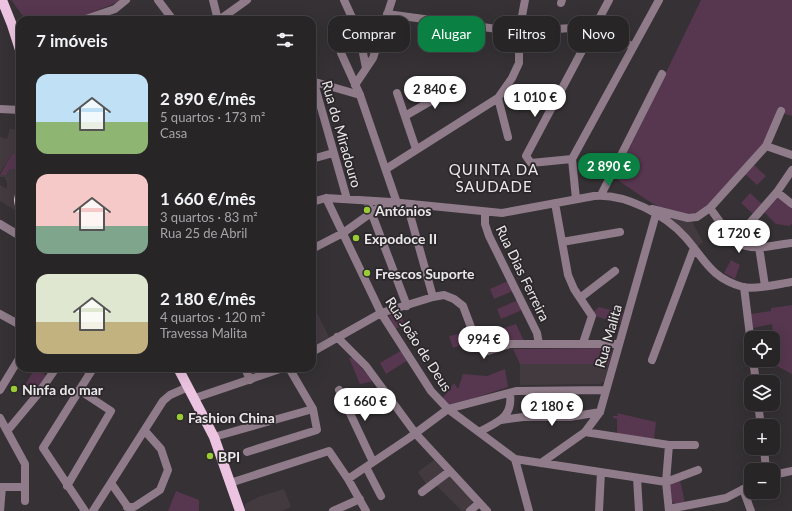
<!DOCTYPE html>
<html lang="pt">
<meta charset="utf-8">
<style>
body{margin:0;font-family:Lato,sans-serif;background:#343133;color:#f1f3f6;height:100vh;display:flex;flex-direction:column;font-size:15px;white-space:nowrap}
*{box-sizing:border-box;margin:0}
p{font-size:13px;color:#a5a5a7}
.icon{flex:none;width:22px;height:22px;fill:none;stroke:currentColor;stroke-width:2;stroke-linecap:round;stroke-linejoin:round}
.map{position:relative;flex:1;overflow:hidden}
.panel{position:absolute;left:16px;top:16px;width:300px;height:356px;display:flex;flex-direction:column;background:#282527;border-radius:12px;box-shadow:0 4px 16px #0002,0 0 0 1px #444244}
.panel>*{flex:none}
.guide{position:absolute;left:328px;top:16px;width:380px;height:36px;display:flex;gap:8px}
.controls{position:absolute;left:744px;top:331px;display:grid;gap:8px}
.controls a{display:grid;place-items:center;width:36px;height:36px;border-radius:8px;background:#282527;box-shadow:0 4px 16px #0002,0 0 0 1px #444244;font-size:20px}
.price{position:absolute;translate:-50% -34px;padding:0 9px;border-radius:14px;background:#fff;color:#222;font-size:13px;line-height:26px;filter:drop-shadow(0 1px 2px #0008)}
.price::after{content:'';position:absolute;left:50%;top:24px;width:12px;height:9px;margin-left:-6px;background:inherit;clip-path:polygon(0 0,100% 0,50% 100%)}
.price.selected{background:#0b8043;color:#fff}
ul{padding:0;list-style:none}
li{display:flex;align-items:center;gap:12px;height:100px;padding:0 20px}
li span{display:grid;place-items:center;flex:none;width:112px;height:80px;border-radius:12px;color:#555}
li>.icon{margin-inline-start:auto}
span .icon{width:48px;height:48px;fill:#fffc;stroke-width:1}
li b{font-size:17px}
h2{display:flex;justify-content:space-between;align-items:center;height:48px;padding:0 20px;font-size:17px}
.pill{padding:0 14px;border-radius:12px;background:#282527;box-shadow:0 4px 16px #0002,0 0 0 1px #444244;font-size:14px;line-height:36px}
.pill.selected{background:#0b8043;color:#fff}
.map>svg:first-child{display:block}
.built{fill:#433a40}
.green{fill:#57364f}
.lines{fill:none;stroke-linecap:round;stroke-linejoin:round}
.minor{stroke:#8f7b89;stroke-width:8}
.major{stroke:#ecc4e1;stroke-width:10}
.poi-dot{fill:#99cb35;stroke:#2b272a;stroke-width:1.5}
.labels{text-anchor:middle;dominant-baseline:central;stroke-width:3.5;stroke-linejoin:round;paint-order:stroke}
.street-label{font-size:14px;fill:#ebe8ea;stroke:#2b272a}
.poi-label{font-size:14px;font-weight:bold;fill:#ebe8ea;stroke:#2b272a;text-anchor:start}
.neighbourhood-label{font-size:15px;letter-spacing:1px;fill:#ebe8ea;stroke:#2b272a}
</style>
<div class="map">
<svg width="792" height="511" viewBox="0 0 792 511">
<rect width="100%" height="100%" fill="#353134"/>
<path class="built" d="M10,129L20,130V153L12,154L0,173V137L7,139Z
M20,162V166L17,170L20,178L16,183L20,190L15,198L16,211L0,201V185L7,189V182L4,177H0V175H4L10,169H15Z
M664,214L692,222L703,242L697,247Z
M312,303L329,337L312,348Z
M520,364H609L604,382H601V384L520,385Z
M434,460L445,472L427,485L418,472Z
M449,476L473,501L466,511H462L436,485Z
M284,489L291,507L282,511H245V504L258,497Z"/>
<path class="green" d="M11,0H123L74,20H26Z
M701,0H792V116L778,112L766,144L706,208C702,209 698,213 694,213C668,220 635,191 615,178Z
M20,153V162L15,169H10L5,175H0L12,154Z
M754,165L766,176L757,185L745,174Z
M750,193L762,204L753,214L741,203Z
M778,197L792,207V223L790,226L776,224L763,211Z
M756,220L765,229L767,243L758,244L750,225Z
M731,260L740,265L735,279L724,273Z
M508,281L513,291L494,299L490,289Z
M518,300L522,310L501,319L497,309Z
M792,305V374L777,366L772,324L753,328L751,314L771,311V308Z
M599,307L623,313L620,323L594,316L592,313Z
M400,311L405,325L395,329L389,316Z
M516,324L524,341H510L504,328Z
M469,332L473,341L453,348L449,336Z
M611,348L612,352L609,364H520L513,349Z
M402,350L408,360L386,374L380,363Z
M349,358H353L373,381L360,384Z
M35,368L47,376L33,397L22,390Z
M505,369L508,387L468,400L453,408L442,399L454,383L458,389L463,374L487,376Z
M617,413L656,422L654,439L617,434V419L613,418V416H618Z
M680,480L685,503L675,505L672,501L669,484Z
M176,491L199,500V511H168Z"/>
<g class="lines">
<path class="minor" d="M158,0L173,20
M213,0L218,20
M344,0L359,33L366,68
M561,3L562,0
M387,14L519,32L596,26L633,47
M83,20L115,9L126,0
M219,20L247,0
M341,53L360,95L397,203
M312,76L347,199
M315,82L360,95
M355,85L373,58L392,0
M397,93L416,149
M498,98L508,137
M0,109L20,110
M405,116L455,87
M766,146L792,155
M312,159L333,153
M572,159L531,163L526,156L609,0
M386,169L498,98L512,78L519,63V32L525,0
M777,192L792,204
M601,195L662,74
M326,198L381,313L431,391L448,409L515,459L666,482L698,470
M576,199L572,159L659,0
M367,201L407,306
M312,202L326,198L391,202L502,213L594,196C625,193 666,215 686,238C705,260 711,278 743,287C755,290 779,284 792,282
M555,203L568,275L574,289L592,316L583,343
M407,204L433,297
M710,208C718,219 733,243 746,246C760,250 778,244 792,243
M652,209L688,218L697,217L710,208L766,146L781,111
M485,212V224L489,236L537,333L539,344
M0,224L20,236
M735,240L777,192L792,170
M562,242L620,232
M759,247L765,286
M312,249L343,233L378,208L390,205
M744,287L751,344
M580,298L615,271
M0,314L20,325
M337,337L366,366L416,434L487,511
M312,352L381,313L433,297L444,295L454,299L463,306L477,343L481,349L488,351L510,344H619
M652,360L694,248
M753,360L756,382
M245,368L250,380
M0,390L20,357
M339,390L373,462
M195,398L283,368
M758,404L761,426
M0,418L25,464V501
M501,420L523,417H570L600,412
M8,430L38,394L56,368
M479,432C497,422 513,418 510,394
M585,432L669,445H695
M214,437L313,409L289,368
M764,448L766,470
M247,452L317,430L313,409
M515,459L529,511
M541,463L585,432L600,412L656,214
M366,467L381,496
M773,475L792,471
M637,478L639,511
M348,479L409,438L448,409L516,391L606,390
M111,483L130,510
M230,483L329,451L348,479L366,511
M67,486L111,411L79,390
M0,487H24
M743,489L751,511
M422,492L450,471
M127,507H134L160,490L168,470L161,449L145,431
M669,509L726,498L751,485
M0,511L2,487
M85,511L43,448L92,370L89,368
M93,511L163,401L170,395L188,387
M333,511L360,499
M470,511L479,503
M599,511L601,472
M669,511L666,482L669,445"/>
<path class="major" d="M2,0L12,25L20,50
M20,195L19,200L20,206
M178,368L214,437L240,511"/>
</g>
<g class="poi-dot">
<circle cx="367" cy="210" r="4"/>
<circle cx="356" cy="238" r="4"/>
<circle cx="367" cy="273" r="4"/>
<circle cx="14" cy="389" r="4"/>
<circle cx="180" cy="417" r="4"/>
<circle cx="210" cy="456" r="4"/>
</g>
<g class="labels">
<g class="street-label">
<text transform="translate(342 134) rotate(74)">Rua do Miradouro</text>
<text transform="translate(523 273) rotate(64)">Rua Dias Ferreira</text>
<text transform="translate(608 336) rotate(-74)">Rua Malita</text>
<text transform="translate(419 344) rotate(57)">Rua João de Deus</text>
</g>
<g class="poi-label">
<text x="375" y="210">Antónios</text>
<text x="364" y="238">Expodoce II</text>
<text x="375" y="273">Frescos Suporte</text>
<text x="22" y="389">Ninfa do mar</text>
<text x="188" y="417">Fashion China</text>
<text x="218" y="456">BPI</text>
</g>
<g class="neighbourhood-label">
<text x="494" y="169">QUINTA DA<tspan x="494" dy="17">SAUDADE</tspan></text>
</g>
</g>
</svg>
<div class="controls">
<a><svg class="icon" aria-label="locate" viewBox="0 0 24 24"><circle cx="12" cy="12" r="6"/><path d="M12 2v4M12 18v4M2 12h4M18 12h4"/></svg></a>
<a><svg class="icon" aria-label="layers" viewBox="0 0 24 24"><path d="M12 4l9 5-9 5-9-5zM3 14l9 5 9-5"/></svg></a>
<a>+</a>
<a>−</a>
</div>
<b class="price" style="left:435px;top:110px">2 840 €</b>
<b class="price" style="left:535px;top:118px">1 010 €</b>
<b class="price selected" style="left:609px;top:187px">2 890 €</b>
<b class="price" style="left:739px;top:254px">1 720 €</b>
<b class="price" style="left:484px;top:360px">994 €</b>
<b class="price" style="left:365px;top:422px">1 660 €</b>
<b class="price" style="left:552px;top:427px">2 180 €</b>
<div class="guide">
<a class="pill">Comprar</a>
<a class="pill selected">Alugar</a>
<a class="pill">Filtros</a>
<a class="pill">Novo</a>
</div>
<section class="panel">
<h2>7 imóveis<svg class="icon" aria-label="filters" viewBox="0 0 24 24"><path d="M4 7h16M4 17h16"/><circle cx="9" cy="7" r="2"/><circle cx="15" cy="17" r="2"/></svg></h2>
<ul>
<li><span style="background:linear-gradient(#bfe0f5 60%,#8fb573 0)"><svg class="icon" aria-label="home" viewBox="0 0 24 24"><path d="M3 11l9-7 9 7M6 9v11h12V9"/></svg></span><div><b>2 890 €/mês</b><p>5 quartos · 173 m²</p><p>Casa</p></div></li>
<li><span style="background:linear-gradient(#f6c9c9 65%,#7fa58c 0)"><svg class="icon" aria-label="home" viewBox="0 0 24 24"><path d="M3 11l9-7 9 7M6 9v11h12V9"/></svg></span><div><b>1 660 €/mês</b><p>3 quartos · 83 m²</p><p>Rua 25 de Abril</p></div></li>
<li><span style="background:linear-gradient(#dfe7d0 60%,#c2b280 0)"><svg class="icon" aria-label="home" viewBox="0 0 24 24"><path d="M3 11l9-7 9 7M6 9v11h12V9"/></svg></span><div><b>2 180 €/mês</b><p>4 quartos · 120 m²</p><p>Travessa Malita</p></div></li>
</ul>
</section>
</div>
